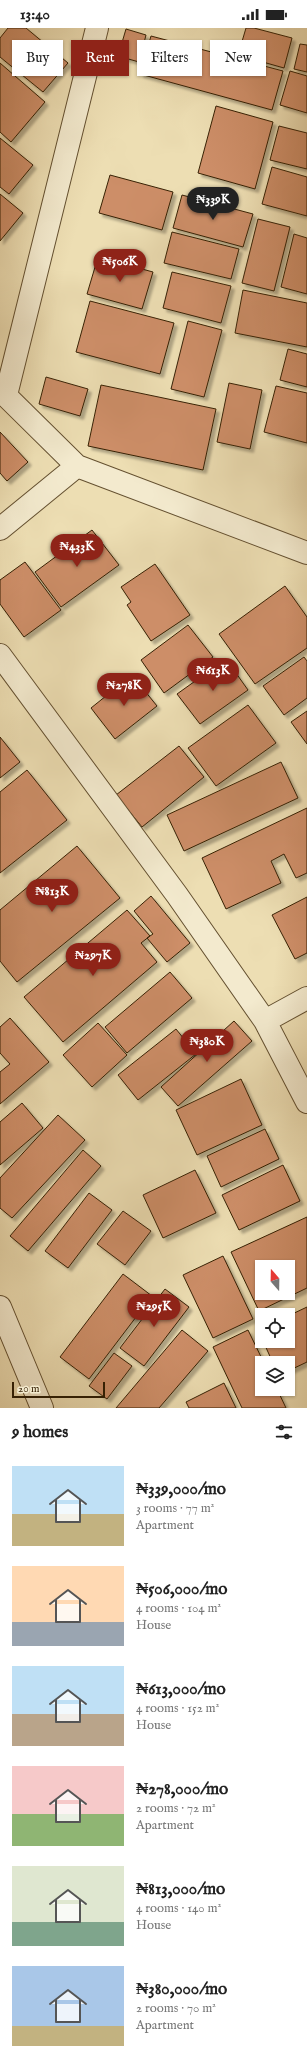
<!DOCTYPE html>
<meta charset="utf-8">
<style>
body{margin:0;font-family:"IM FELL English",serif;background:#f2f2f2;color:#222;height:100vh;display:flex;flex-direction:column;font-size:15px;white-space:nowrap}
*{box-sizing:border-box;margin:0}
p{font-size:13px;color:#767676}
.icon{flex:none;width:22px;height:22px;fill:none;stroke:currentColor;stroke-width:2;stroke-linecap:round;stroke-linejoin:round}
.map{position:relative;height:1380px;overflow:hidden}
.details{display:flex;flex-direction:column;background:#fff;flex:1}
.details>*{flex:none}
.hud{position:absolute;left:12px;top:12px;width:283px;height:36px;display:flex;gap:8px}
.needle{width:26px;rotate:340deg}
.fabs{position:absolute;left:255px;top:1232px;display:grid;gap:8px}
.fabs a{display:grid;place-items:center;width:40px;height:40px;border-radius:0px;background:#fff;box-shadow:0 1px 3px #0004;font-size:20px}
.scale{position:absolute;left:12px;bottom:10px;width:93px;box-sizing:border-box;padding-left:4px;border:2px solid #372104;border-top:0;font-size:11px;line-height:14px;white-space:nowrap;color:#372104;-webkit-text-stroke:3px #f3eace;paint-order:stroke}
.price{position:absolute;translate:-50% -34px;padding:0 9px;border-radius:14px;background:#8f2418;color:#fff;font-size:13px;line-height:26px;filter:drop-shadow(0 1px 2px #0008)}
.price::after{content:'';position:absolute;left:50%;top:24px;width:12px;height:9px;margin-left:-6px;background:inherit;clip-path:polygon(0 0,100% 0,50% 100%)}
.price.current{background:#222;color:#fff}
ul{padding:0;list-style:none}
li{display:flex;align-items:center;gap:12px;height:100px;padding:0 12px}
li span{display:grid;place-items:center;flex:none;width:112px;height:80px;border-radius:0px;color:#555}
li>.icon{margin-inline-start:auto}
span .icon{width:48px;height:48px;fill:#fffc;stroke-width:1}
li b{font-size:17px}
h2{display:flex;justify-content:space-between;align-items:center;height:48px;padding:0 12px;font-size:17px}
.tag{padding:0 14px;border-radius:0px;background:#fff;box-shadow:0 1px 3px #0004;font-size:14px;line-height:36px}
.tag.current{background:#8f2418;color:#fff}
.status{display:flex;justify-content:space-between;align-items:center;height:28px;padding:0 20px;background:#fff;direction:ltr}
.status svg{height:11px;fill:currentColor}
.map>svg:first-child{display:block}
.building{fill:#cd8e67;stroke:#372104;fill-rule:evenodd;filter:url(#shadow)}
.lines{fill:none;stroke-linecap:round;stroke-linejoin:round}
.street-casing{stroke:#645030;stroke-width:24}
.street{stroke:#f3eace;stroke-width:22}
</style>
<div class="status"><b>13:40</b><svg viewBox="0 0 49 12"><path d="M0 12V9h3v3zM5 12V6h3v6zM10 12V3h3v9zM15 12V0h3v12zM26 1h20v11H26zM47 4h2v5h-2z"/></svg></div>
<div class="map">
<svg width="307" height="1380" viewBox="0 0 307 1380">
<defs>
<filter id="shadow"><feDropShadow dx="3.5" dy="3.5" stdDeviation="1" flood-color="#0004"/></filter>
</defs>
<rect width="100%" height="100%" fill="#eddeb3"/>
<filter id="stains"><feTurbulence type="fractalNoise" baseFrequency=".005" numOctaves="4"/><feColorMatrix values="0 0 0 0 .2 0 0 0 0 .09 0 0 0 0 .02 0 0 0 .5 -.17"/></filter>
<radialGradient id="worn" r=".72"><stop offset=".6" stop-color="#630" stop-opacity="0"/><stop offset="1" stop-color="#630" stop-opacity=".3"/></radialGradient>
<path class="building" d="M8,0H26L68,35L43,64L0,29V10Z
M246,0H254L292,10L284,40L238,27Z
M126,1L146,7L139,34L118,28Z
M151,8L283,43L272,82L140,46Z
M300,16L307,17V44L294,41Z
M0,35L45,74L11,114L0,104Z
M290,43L307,48V85L280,77Z
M216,78L273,94L255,161L198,145Z
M279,98L307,105V141L270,132Z
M0,110L33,137L9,166L0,159Z
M272,139L307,149V188L262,176Z
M110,147L173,164L162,202L99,185Z
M0,166L23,185L0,213Z
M182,167L253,186L243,219L173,200Z
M258,191L290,199L274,263L242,255Z
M172,204L239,221L231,251L164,235Z
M294,206L307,210V266L281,259Z
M98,229L153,244L142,281L87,266Z
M172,244L231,258L221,295L163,280Z
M243,262L307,275V319L235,305Z
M90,273L174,295L160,346L76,324Z
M188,293L222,302L204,369L171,361Z
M288,321L307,326V359L280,352Z
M46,349L88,361L80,388L39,376Z
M229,355L262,362L250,421L217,414Z
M101,357L216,381L203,442L88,418Z
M276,358L307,365V415L264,404Z
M0,404L28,434L7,453L0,445Z
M92,502L119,537L61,579L35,544Z
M25,534L61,582L24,609L0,576V552Z
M155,536L190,587L151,613L127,577L131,574L121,559Z
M285,558L307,589V620L255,656L219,606Z
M188,597L213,629L164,665L141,632Z
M304,629L307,633V670L284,687L263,658Z
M226,631L248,662L200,696L177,666Z
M132,647L157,678L115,711L91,680Z
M248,677L276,715L216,758L188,720Z
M307,683V716L291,694Z
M0,709L20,734L0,750Z
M179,718L204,749L142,799L116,767Z
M281,734L298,770L184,823L167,787Z
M27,742L67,792L0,845V764Z
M307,780V845L296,850L284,826L271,833L281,855L226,881L202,830Z
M77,818L120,870L17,954L0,933V882Z
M151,868L190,915L167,934L147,910L153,906L134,883Z
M307,869V925L295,931L272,887Z
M127,882L150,908L141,915L157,934L63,1014L24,969Z
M170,944L192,970L127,1025L105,999Z
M10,990L49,1034L0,1076V1044L10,1036L0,1025V999Z
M234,993L252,1013L178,1078L161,1059Z
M98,995L127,1027L92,1059L63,1027Z
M176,1001L196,1026L138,1072L118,1047Z
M241,1051L262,1097L197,1127L176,1082Z
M22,1075L43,1100L0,1137V1094Z
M58,1087L85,1112L12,1190L0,1180V1150Z
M265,1101L279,1131L221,1159L207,1128Z
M83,1122L101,1138L28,1223L10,1208Z
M283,1137L300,1173L239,1202L222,1167Z
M195,1142L216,1185L163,1210L143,1167Z
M89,1165L112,1182L68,1240L45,1223Z
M123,1183L151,1203L125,1237L97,1216Z
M307,1189V1260L259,1283L231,1224ZM262,1239H288V1265H262Z
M223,1228L253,1291L213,1310L183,1247Z
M123,1246L152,1268L89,1351L60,1329Z
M165,1261L189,1279L144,1338L120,1320Z
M307,1279V1334L288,1343V1335H273L263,1313H288V1288Z
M182,1302L208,1323L159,1380H116Z
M248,1302L264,1335H262V1361H277L286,1380H242L213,1319Z
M114,1325L132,1338L107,1371L89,1358Z
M224,1355L236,1380H189L186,1374Z"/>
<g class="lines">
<g class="street-casing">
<path id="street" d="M0,362L77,438L307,525
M6,367L97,0
M0,501L77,438
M0,627L177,867L265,993L307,1074
M265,993L307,970
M0,1279L42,1380"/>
</g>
<use href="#street" class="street"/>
</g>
<rect width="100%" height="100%" filter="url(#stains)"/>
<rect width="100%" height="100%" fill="url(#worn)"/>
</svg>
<div class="fabs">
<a><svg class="needle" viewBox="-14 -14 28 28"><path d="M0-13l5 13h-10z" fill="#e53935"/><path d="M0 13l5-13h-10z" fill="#767676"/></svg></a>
<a><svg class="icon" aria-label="locate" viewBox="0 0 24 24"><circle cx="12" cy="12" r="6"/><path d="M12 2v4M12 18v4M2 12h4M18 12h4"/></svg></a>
<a><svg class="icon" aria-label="layers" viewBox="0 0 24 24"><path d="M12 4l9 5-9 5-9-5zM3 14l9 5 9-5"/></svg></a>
</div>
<div class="scale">20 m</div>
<b class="price current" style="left:213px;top:193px">₦339K</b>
<b class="price" style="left:120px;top:255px">₦506K</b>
<b class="price" style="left:77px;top:540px">₦433K</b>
<b class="price" style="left:213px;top:664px">₦613K</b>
<b class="price" style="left:124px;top:679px">₦278K</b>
<b class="price" style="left:52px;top:885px">₦813K</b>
<b class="price" style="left:93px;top:949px">₦297K</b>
<b class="price" style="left:207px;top:1035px">₦380K</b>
<b class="price" style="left:154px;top:1300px">₦295K</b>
<div class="hud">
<a class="tag">Buy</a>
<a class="tag current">Rent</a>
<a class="tag">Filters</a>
<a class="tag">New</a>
</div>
</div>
<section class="details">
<h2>9 homes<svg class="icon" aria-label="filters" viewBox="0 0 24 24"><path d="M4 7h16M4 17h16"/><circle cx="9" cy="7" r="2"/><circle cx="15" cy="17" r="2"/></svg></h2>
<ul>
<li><span style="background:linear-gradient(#bfe0f5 60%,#c2b280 0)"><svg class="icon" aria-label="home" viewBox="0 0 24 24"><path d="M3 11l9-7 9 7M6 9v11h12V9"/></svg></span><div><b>₦339,000/mo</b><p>3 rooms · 77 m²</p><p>Apartment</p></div></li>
<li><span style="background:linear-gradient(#ffd9b3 70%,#9aa5b1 0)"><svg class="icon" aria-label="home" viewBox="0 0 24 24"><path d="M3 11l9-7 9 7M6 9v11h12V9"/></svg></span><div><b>₦506,000/mo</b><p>4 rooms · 104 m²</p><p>House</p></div></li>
<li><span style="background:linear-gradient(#bfe0f5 60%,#b9a48a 0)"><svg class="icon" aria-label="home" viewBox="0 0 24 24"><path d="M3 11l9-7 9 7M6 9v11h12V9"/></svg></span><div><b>₦613,000/mo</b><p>4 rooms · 152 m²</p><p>House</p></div></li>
<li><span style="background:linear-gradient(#f6c9c9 60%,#8fb573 0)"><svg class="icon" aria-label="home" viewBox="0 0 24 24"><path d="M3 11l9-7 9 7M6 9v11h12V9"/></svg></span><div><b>₦278,000/mo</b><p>2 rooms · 72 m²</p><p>Apartment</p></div></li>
<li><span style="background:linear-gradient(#dfe7d0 70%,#7fa58c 0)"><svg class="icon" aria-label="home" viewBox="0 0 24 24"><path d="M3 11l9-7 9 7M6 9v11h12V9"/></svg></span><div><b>₦813,000/mo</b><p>4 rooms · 140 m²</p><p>House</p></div></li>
<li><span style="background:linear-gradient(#a9c7e8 75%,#c2b280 0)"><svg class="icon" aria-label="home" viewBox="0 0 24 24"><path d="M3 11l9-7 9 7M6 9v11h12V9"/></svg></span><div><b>₦380,000/mo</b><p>2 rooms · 70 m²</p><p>Apartment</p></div></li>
</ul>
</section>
